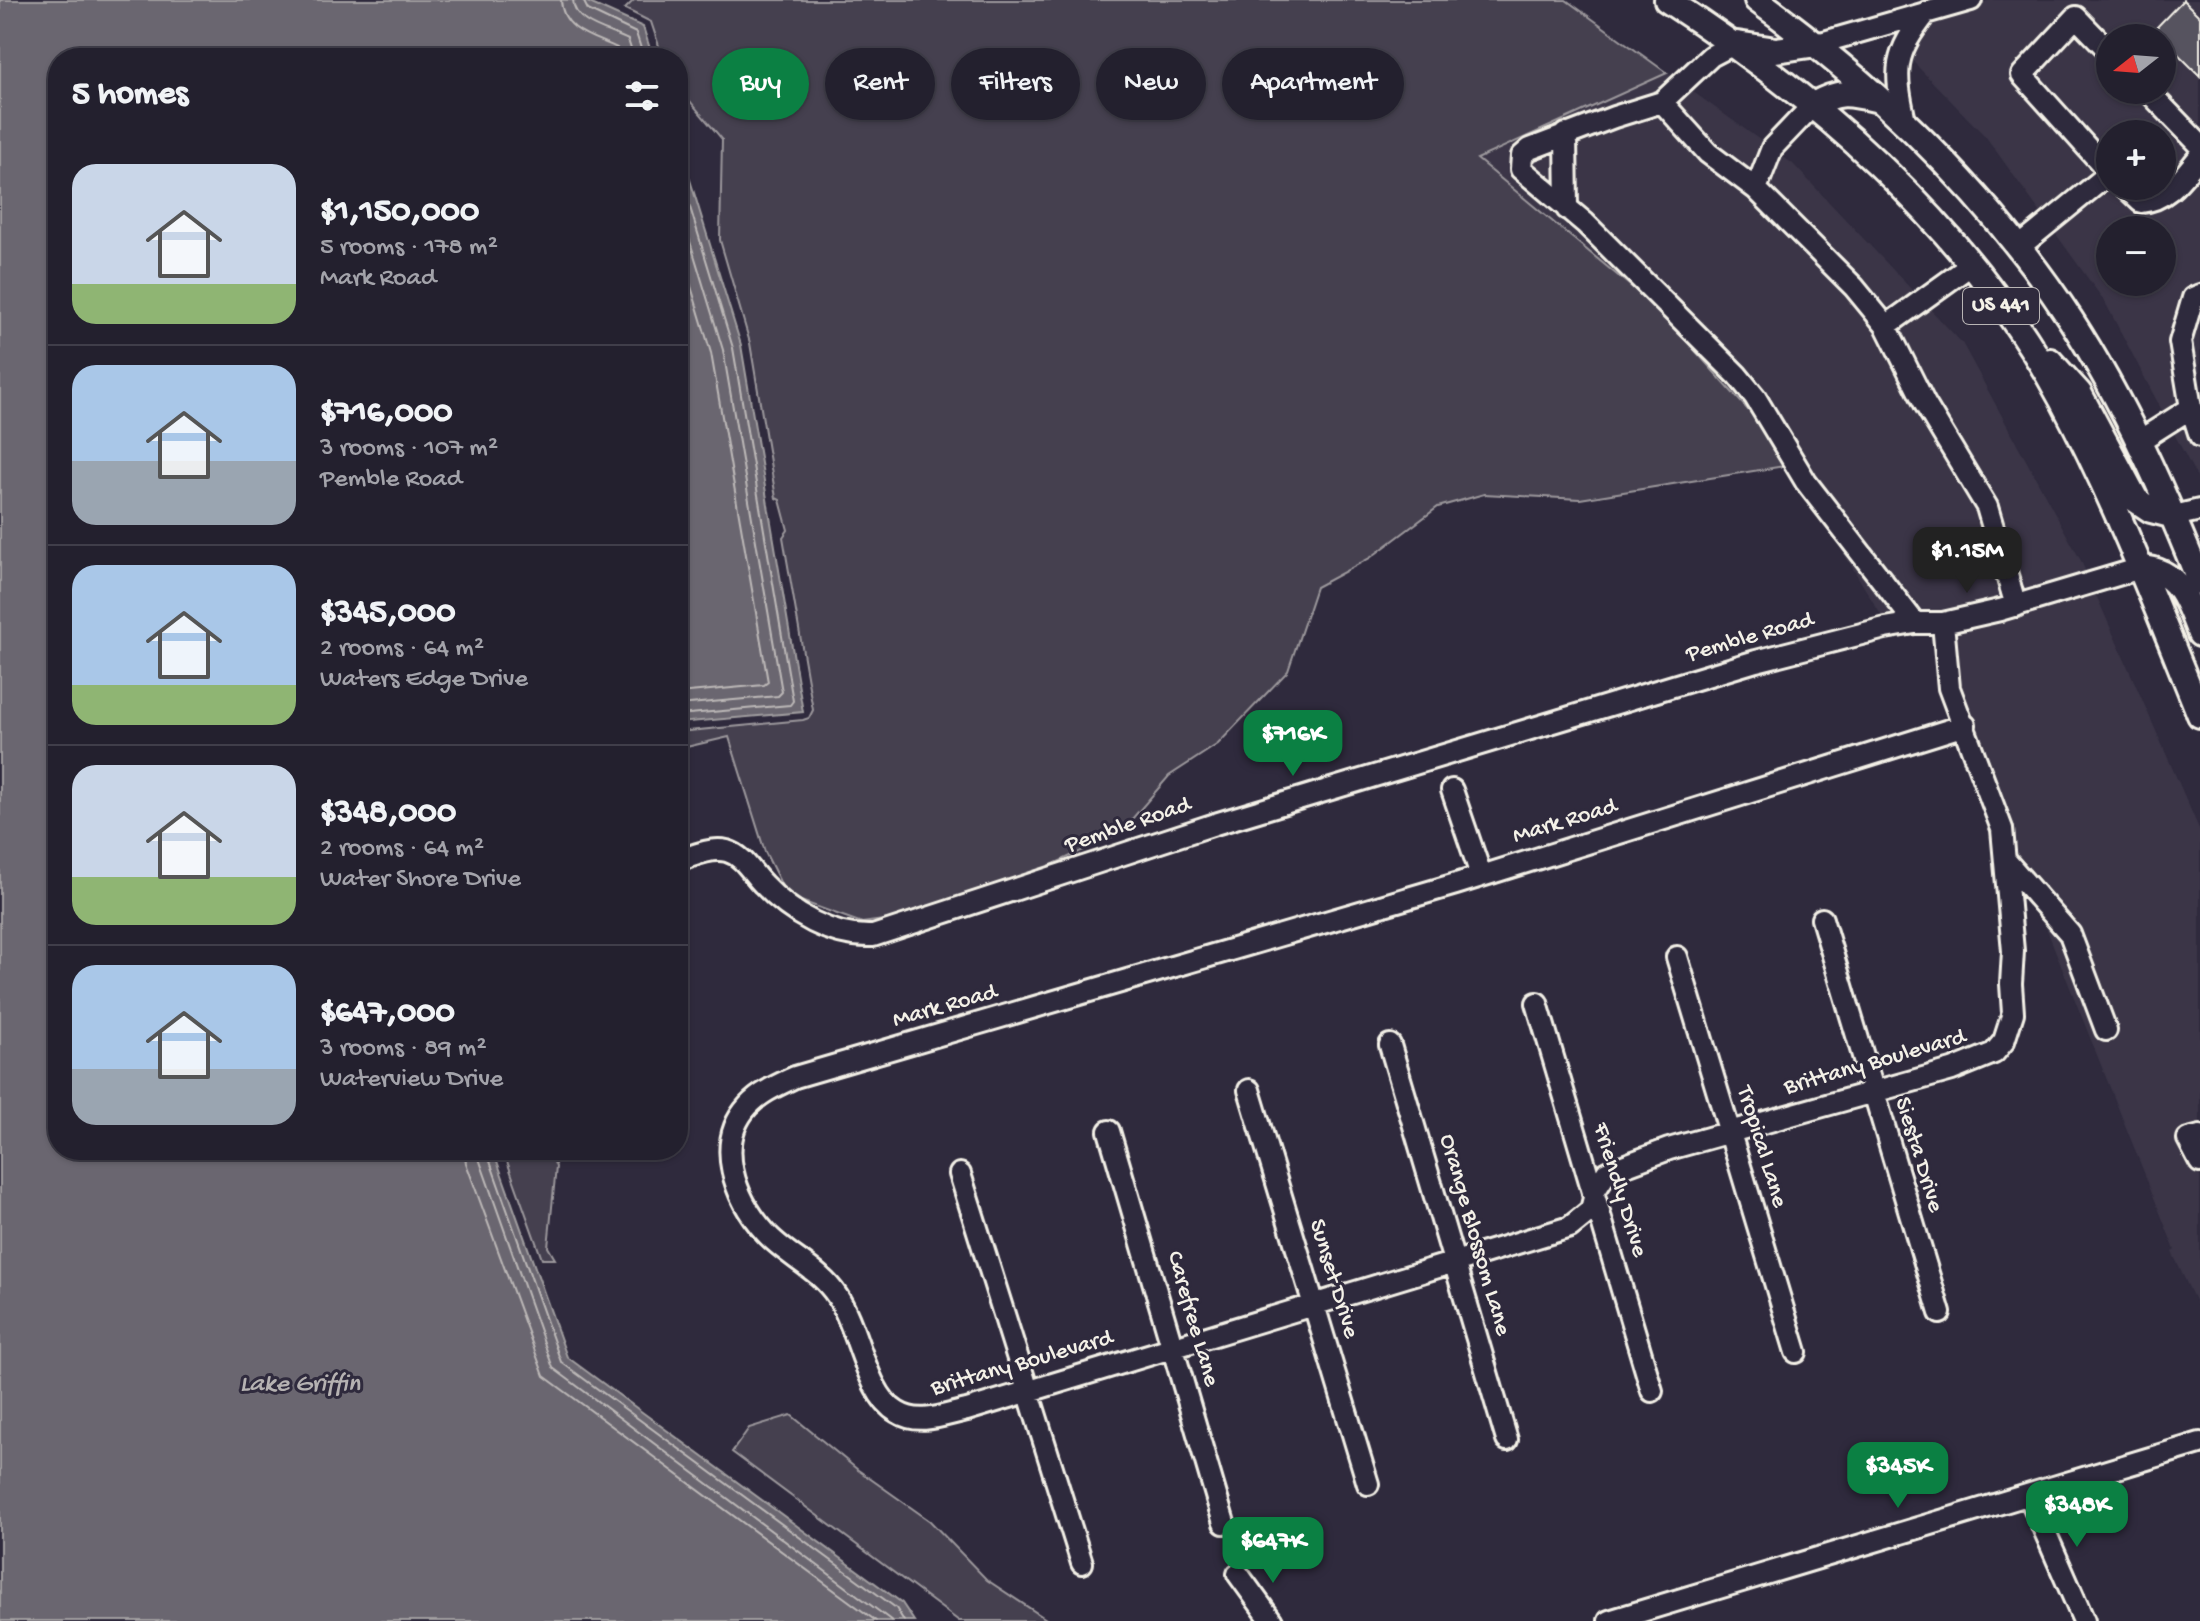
<!DOCTYPE html>
<meta charset="utf-8">
<style>
body{margin:0;font-family:"Gochi Hand",sans-serif;background:#2b2836;color:#f1f3f6;height:100vh;display:flex;flex-direction:column;font-size:30px;white-space:nowrap}
*{box-sizing:border-box;margin:0}
p{font-size:26px;color:#a3a3aa}
.icon{flex:none;width:44px;height:44px;fill:none;stroke:currentColor;stroke-width:2;stroke-linecap:round;stroke-linejoin:round}
.map{position:relative;flex:1;overflow:hidden}
.drawer{position:absolute;left:48px;top:48px;width:640px;height:1112px;display:flex;flex-direction:column;background:#23202e;border-radius:32px;box-shadow:0 2px 6px #0004,0 0 0 2px #403e4a}
.drawer>*{flex:none}
.hud{position:absolute;left:712px;top:48px;width:760px;height:72px;display:flex;gap:16px}
.needle{width:52px;rotate:253deg}
.fabs{position:absolute;left:2096px;top:24px;display:grid;gap:16px}
.fabs a{display:grid;place-items:center;width:80px;height:80px;border-radius:50%;background:#23202e;box-shadow:0 2px 6px #0004,0 0 0 2px #403e4a;font-size:40px}
.price{position:absolute;translate:-50% -68px;padding:0 18px;border-radius:16px;background:#0b8043;color:#fff;font-size:26px;line-height:52px;filter:drop-shadow(0 2px 4px #0008)}
.price::after{content:'';position:absolute;left:50%;top:48px;width:24px;height:18px;margin-left:-12px;background:inherit;clip-path:polygon(0 0,100% 0,50% 100%)}
.price.on{background:#222;color:#fff}
ul{padding:0;list-style:none}
li{display:flex;align-items:center;gap:24px;height:200px;padding:0 24px}
li+li{border-top:2px solid #403e4a}
li span{display:grid;place-items:center;flex:none;width:224px;height:160px;border-radius:24px;color:#555}
li>.icon{margin-inline-start:auto}
span .icon{width:96px;height:96px;fill:#fffc;stroke-width:1}
li b{font-size:34px}
h2{display:flex;justify-content:space-between;align-items:center;height:96px;padding:0 24px;font-size:34px}
.pill{padding:0 28px;border-radius:36px;background:#23202e;box-shadow:0 2px 6px #0004,0 0 0 2px #403e4a;font-size:28px;line-height:72px}
.pill.on{background:#0b8043;color:#fff}
.map>svg:first-child{display:block}
.built{fill:#3b3647;fill-rule:evenodd}
.green{fill:#454050;stroke:#9c989c;stroke-width:2}
.water{fill:#6a6670;stroke:#a19ea0;stroke-width:2}
.lines{fill:none;stroke-linecap:round;stroke-linejoin:round}
.shore{stroke:#bdb9b8;stroke-width:2}
.building{fill:#56525f;stroke:#f4f1e8;stroke-width:2}
.minor-casing{stroke:#f4f1e8;stroke-width:26}
.major-casing{stroke:#f4f1e8;stroke-width:30}
.minor{stroke:#2f2a3d;stroke-width:20}
.major{stroke:#2f2a3d;stroke-width:24}
.labels{text-anchor:middle;dominant-baseline:central;stroke-width:6;stroke-linejoin:round;paint-order:stroke}
.shield{fill:#2f2a3d;stroke:#b9b5b5;stroke-width:2}
.shield-label{font-size:22px;font-weight:bold;fill:#f4f1e8}
.street-label{font-size:24px;fill:#f4f1e8;stroke:#2f2a3d}
.water-label{font-size:26px;font-style:italic;fill:#b6b2b2;stroke:#2f2a3d}
</style>
<div class="map">
<svg width="2200" height="1621" viewBox="0 0 2200 1621">
<rect width="100%" height="100%" fill="#2f2a3d"/>
<filter id="ink" filterUnits="userSpaceOnUse"><feTurbulence type="fractalNoise" baseFrequency=".0125" numOctaves="2"/><feDisplacementMap in="SourceGraphic" scale="16" xChannelSelector="R" yChannelSelector="G"/><feConvolveMatrix kernelMatrix="1 2 1 2 8 2 1 2 1" color-interpolation-filters="sRGB"/></filter>
<g filter="url(#ink)">
<path class="built" d="M1990,0H2200V483L2105,302L1986,137L1888,36ZM2110,38H2162V90H2110ZM2110,134H2162V186H2110ZM2110,230H2162V282H2110Z
M1667,73L1793,164L1962,343L2081,561L2200,831V1311L2172,1252L2175,1250L1926,627L1886,623L1774,439L1476,159Z"/>
<path class="green" d="M634,0H1566L1667,73L1477,159L1657,308L1774,439L1790,465L1580,499L1484,494L1438,507L1370,558L1316,587L1288,671L1218,744L1169,776L1120,833L955,910L862,923L787,896L765,852L729,737L678,749V732L803,720L809,718L813,710L783,537L788,530L780,500L776,498L750,343L720,240L722,139L678,87V58H663L651,22L625,9Z
M503,1150H549L556,1167L548,1247L555,1259H542Z
M791,1415L858,1470L930,1521L987,1580L1049,1621H959L732,1452L749,1428Z"/>
<path class="water" d="M0,0H583L643,27L653,58H58V1150H493L567,1357L902,1603L914,1621H0Z
M678,141L741,345L803,712L678,723Z"/>
<g class="lines">
<path class="shore" d="M561,0C562,31 594,37 617,48L621,58
M573,0C574,25 609,30 628,40L634,58
M583,0L588,10L636,33L644,58
M678,168L733,348L793,701L790,705L678,715
M678,202L723,350L782,692L778,696L678,705
M678,243L711,353L768,682L764,685L678,693
M464,1150L466,1163L544,1376L876,1621
M476,1150L553,1368L892,1621
M486,1150L561,1362L896,1608L904,1621"/>
</g>
<path class="building" d="M2183,0L2200,17V76L2154,30Z"/>
<g class="lines">
<g class="minor-casing">
<path id="minor" d="M1734,44L1711,56L1662,102L1708,153L1756,189L1854,287L1886,326L1925,404L1987,507L2016,606
M1817,44L1971,0
M2110,52L2076,17L2022,75L2110,173
M2147,90L2200,145
M1662,102L1614,117L1530,149L1522,156L1521,169L1585,223L1737,375L1755,397L1806,482L1915,623
M1905,121C1894,70 1893,55 1927,12
M1566,134L1567,209
M2124,186L2141,202C2169,200 2183,176 2200,156
M1756,189L1772,148L1813,105
M2018,248L2110,173
M1886,326L1971,265
M2191,408L2180,342L2193,298L2200,295
M2139,441L2191,408L2200,436
M2174,516L2200,510
M1452,790L1481,875
M678,861C692,856 711,847 727,851C744,856 751,872 763,884C791,914 832,938 873,936L1215,824L1756,661L1885,628L1915,623H1943
M2007,862L2070,934L2106,1030
M1822,919L1940,1313
M1677,957L1796,1352
M1537,1003L1652,1391
M1390,1045L1507,1440
M1249,1090L1368,1484
M1109,1131L1224,1523
M2200,1136L2188,1139L2200,1162
M960,1174L1082,1563
M1593,1194L1607,1172L1669,1149L1952,1070L1994,1053L2004,1041L2013,1013L2011,984L2013,951L2002,829L1949,688L1943,623L2000,610L2141,568
M1594,1198L1591,1210L1570,1227L967,1410C944,1415 919,1426 897,1412C866,1394 859,1329 837,1296C819,1268 786,1256 765,1232C735,1199 714,1143 748,1106C761,1092 778,1085 795,1077L1456,884L1965,725
M2029,1495L2084,1621
M1238,1574L1272,1621
M1609,1621L2200,1443"/>
</g>
<g class="major-casing">
<path id="major" d="M1667,0C1825,102 1972,232 2062,400C2116,501 2157,609 2200,715
M1757,0C1879,89 1988,193 2071,320C2124,402 2164,492 2200,582
M1737,44L1776,50L1817,44
M1813,105C1840,90 1849,93 1879,100
M2050,361L2079,393L2136,500L2151,510L2174,516
M2141,568C2180,570 2188,603 2200,634"/>
</g>
<use href="#minor" class="minor"/>
<use href="#major" class="major"/>
</g>
</g>
<g class="labels">
<rect class="shield" x="1963" y="288" width="76" height="36" rx="6"/>
<g class="shield-label">
<text x="2001" y="306">US 441</text>
</g>
<g class="street-label">
<text transform="translate(1750 638) rotate(-16)">Pemble Road</text>
<text transform="translate(1565 822) rotate(-17)">Mark Road</text>
<text transform="translate(1128 826) rotate(-19)">Pemble Road</text>
<text transform="translate(945 1007) rotate(-16)">Mark Road</text>
<text transform="translate(1875 1063) rotate(-16)">Brittany Boulevard</text>
<text transform="translate(1761 1147) rotate(73)">Tropical Lane</text>
<text transform="translate(1918 1155) rotate(73)">Siesta Drive</text>
<text transform="translate(1619 1190) rotate(73)">Friendly Drive</text>
<text transform="translate(1474 1235) rotate(74)">Orange Blossom Lane</text>
<text transform="translate(1333 1279) rotate(73)">Sunset Drive</text>
<text transform="translate(1192 1319) rotate(74)">Carefree Lane</text>
<text transform="translate(1022 1364) rotate(-16)">Brittany Boulevard</text>
</g>
<g class="water-label">
<text x="300" y="1385">Lake Griffin</text>
</g>
</g>
</svg>
<div class="fabs">
<a><svg class="needle" viewBox="-14 -14 28 28"><path d="M0-13l5 13h-10z" fill="#e53935"/><path d="M0 13l5-13h-10z" fill="#a3a3aa"/></svg></a>
<a>+</a>
<a>−</a>
</div>
<b class="price on" style="left:1967px;top:595px">$1.15M</b>
<b class="price" style="left:1293px;top:778px">$716K</b>
<b class="price" style="left:1898px;top:1510px">$345K</b>
<b class="price" style="left:2077px;top:1549px">$348K</b>
<b class="price" style="left:1273px;top:1585px">$647K</b>
<div class="hud">
<a class="pill on">Buy</a>
<a class="pill">Rent</a>
<a class="pill">Filters</a>
<a class="pill">New</a>
<a class="pill">Apartment</a>
</div>
<section class="drawer">
<h2>5 homes<svg class="icon" aria-label="filters" viewBox="0 0 24 24"><path d="M4 7h16M4 17h16"/><circle cx="9" cy="7" r="2"/><circle cx="15" cy="17" r="2"/></svg></h2>
<ul>
<li><span style="background:linear-gradient(#c9d6e8 75%,#8fb573 0)"><svg class="icon" aria-label="home" viewBox="0 0 24 24"><path d="M3 11l9-7 9 7M6 9v11h12V9"/></svg></span><div><b>$1,150,000</b><p>5 rooms · 178 m²</p><p>Mark Road</p></div></li>
<li><span style="background:linear-gradient(#a9c7e8 60%,#9aa5b1 0)"><svg class="icon" aria-label="home" viewBox="0 0 24 24"><path d="M3 11l9-7 9 7M6 9v11h12V9"/></svg></span><div><b>$716,000</b><p>3 rooms · 107 m²</p><p>Pemble Road</p></div></li>
<li><span style="background:linear-gradient(#a9c7e8 75%,#8fb573 0)"><svg class="icon" aria-label="home" viewBox="0 0 24 24"><path d="M3 11l9-7 9 7M6 9v11h12V9"/></svg></span><div><b>$345,000</b><p>2 rooms · 64 m²</p><p>Waters Edge Drive</p></div></li>
<li><span style="background:linear-gradient(#c9d6e8 70%,#8fb573 0)"><svg class="icon" aria-label="home" viewBox="0 0 24 24"><path d="M3 11l9-7 9 7M6 9v11h12V9"/></svg></span><div><b>$348,000</b><p>2 rooms · 64 m²</p><p>Water Shore Drive</p></div></li>
<li><span style="background:linear-gradient(#a9c7e8 65%,#9aa5b1 0)"><svg class="icon" aria-label="home" viewBox="0 0 24 24"><path d="M3 11l9-7 9 7M6 9v11h12V9"/></svg></span><div><b>$647,000</b><p>3 rooms · 89 m²</p><p>Waterview Drive</p></div></li>
</ul>
</section>
</div>
